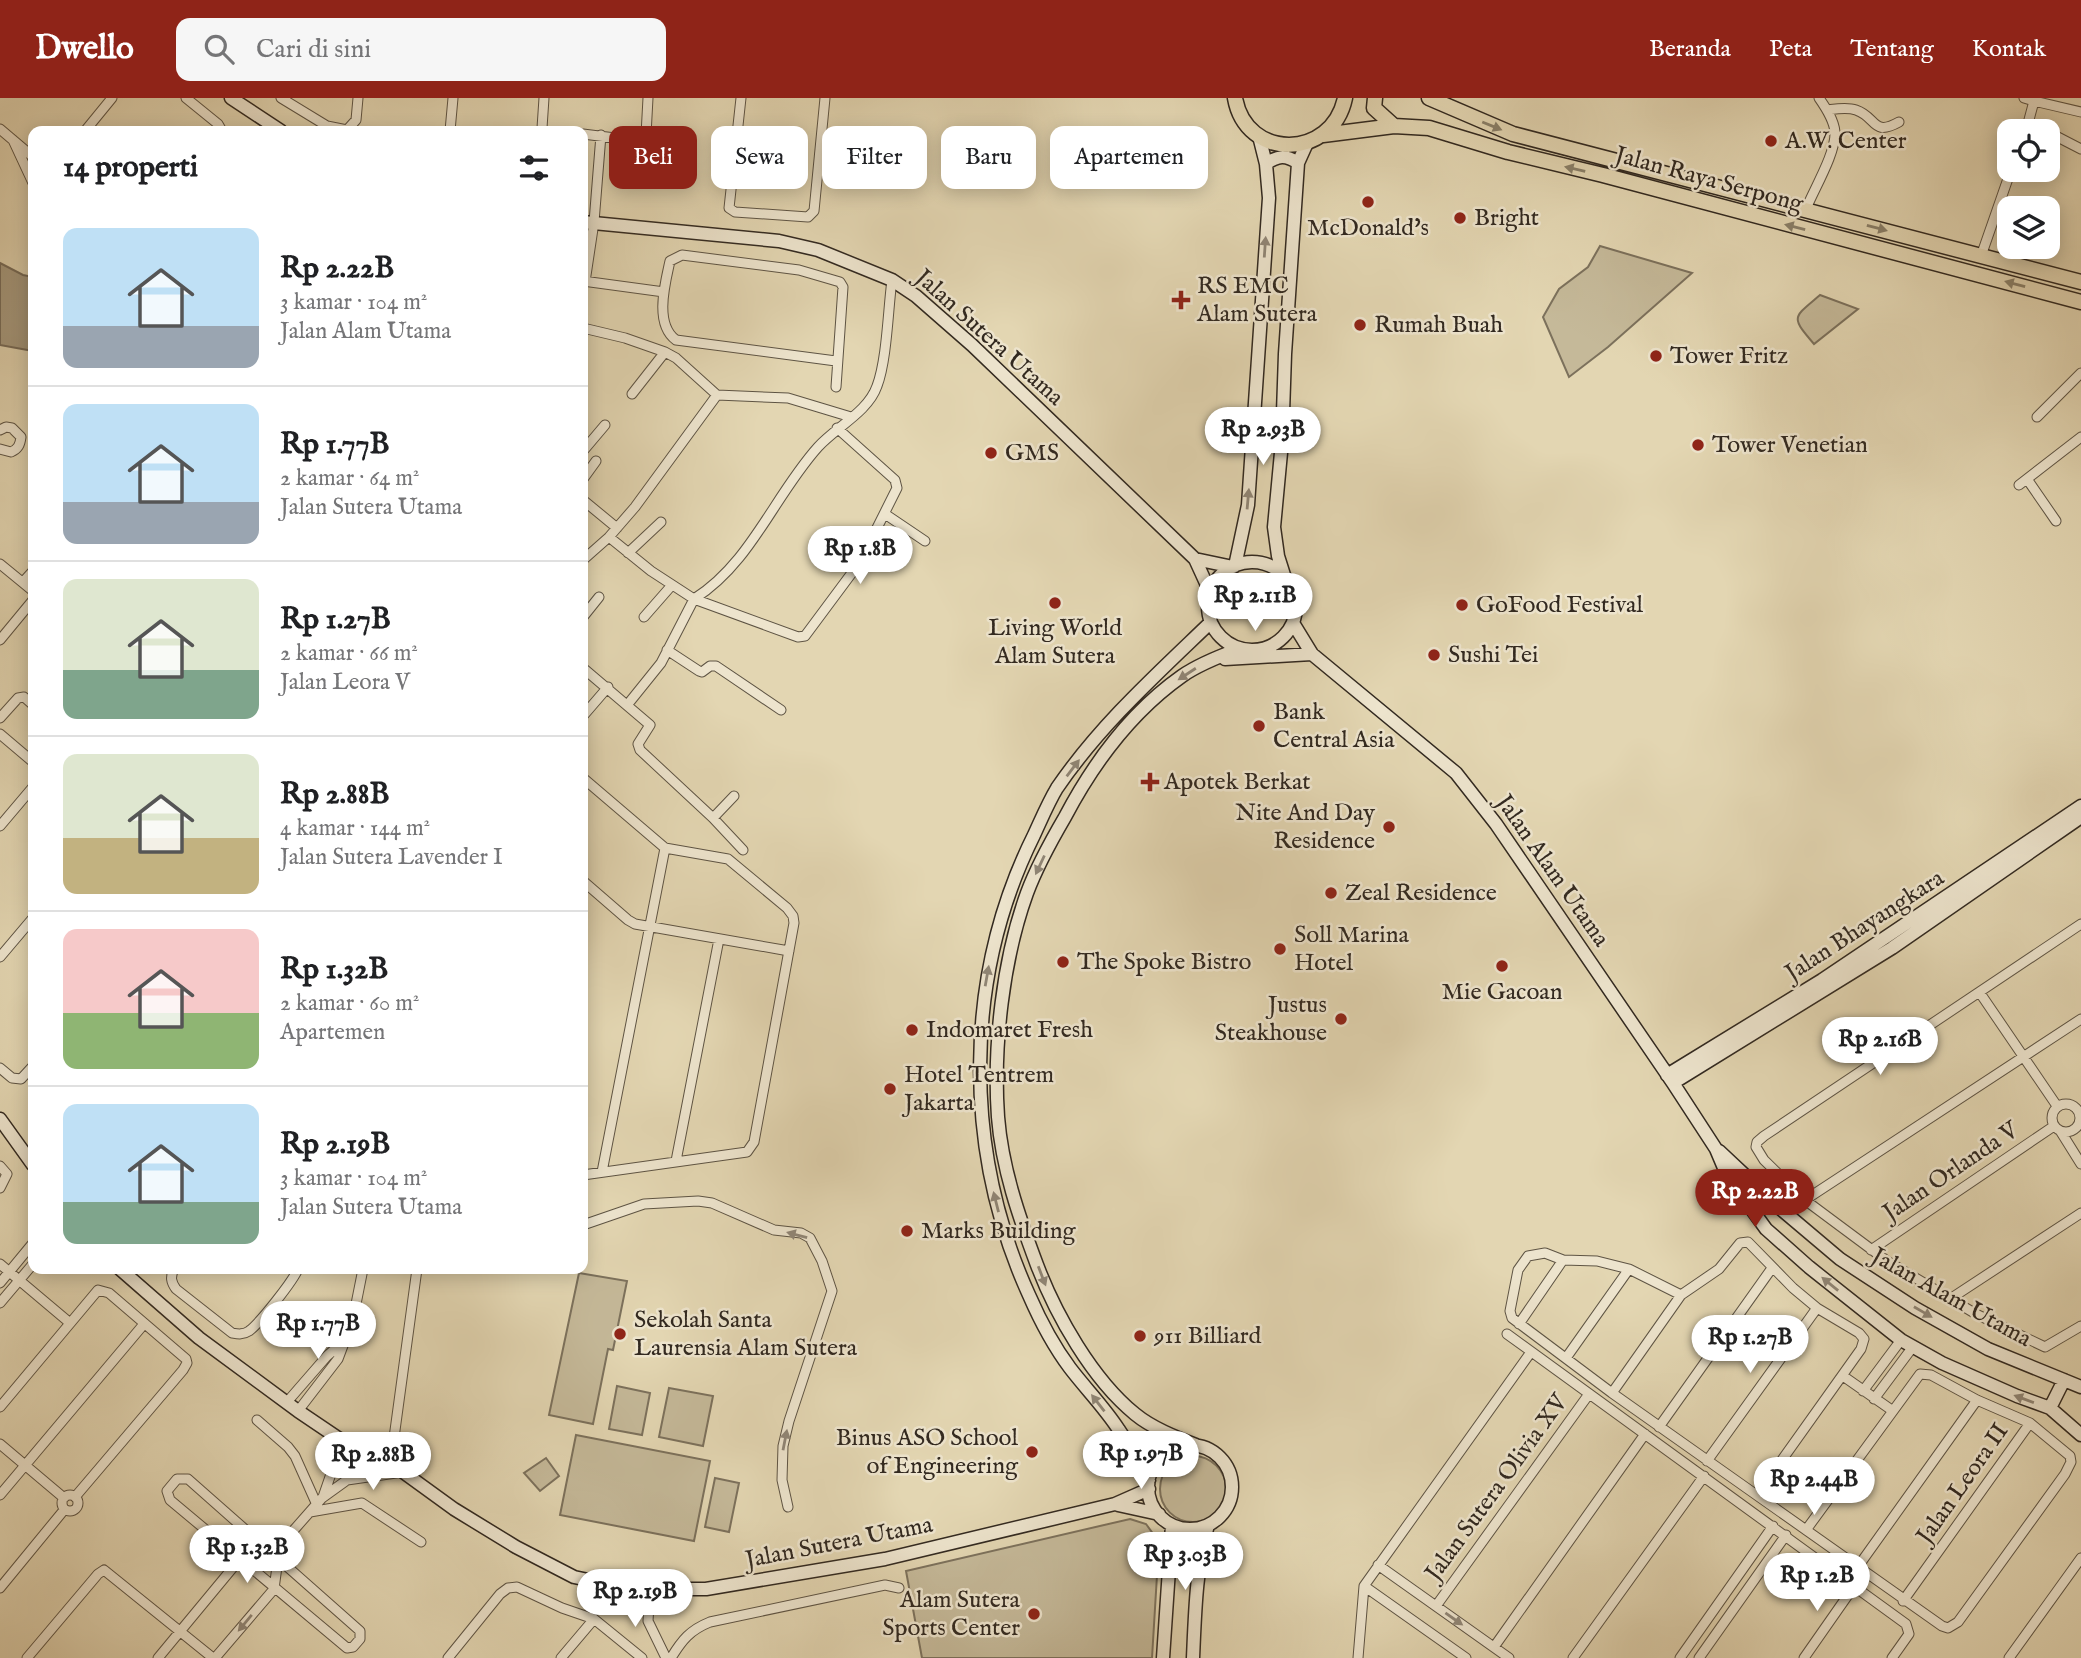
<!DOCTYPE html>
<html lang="id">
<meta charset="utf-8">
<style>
body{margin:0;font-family:"IM FELL English",serif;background:#f6f6f6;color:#202124;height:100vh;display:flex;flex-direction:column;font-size:26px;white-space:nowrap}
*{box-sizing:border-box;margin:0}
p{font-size:23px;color:#757577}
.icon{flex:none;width:38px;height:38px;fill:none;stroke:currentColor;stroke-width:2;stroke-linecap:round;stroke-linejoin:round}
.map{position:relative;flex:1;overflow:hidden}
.panel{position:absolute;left:28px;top:28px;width:560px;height:1148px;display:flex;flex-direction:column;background:#fff;border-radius:14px;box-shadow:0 4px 18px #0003}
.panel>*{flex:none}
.banner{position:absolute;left:609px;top:28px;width:665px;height:63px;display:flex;gap:14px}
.fabs{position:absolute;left:1997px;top:21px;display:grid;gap:14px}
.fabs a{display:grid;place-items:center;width:63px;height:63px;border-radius:14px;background:#fff;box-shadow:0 4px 18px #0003;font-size:35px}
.price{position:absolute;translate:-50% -60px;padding:0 16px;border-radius:24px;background:#fff;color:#222;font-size:23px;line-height:46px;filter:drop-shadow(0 2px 4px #0008)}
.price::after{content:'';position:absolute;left:50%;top:42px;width:21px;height:16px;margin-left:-10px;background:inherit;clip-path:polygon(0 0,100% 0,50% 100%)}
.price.active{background:#8f2418;color:#fff}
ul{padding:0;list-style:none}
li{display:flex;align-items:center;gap:21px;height:175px;padding:0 35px}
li+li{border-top:2px solid #e0e0e0}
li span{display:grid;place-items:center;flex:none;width:196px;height:140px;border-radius:14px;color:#555}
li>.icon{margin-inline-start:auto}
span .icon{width:84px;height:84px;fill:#fffc;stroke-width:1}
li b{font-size:30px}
h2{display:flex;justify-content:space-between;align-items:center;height:84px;padding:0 35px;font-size:30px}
.pill{padding:0 24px;border-radius:14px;background:#fff;box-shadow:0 4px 18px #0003;font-size:24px;line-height:63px}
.pill.active{background:#8f2418;color:#fff}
header{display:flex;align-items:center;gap:42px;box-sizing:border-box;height:98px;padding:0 35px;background:#8f2418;color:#fff}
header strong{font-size:33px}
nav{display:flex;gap:38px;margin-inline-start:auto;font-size:24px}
.search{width:490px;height:63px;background:#f6f6f6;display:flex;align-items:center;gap:18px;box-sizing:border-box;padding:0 24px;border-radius:14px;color:#757577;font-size:26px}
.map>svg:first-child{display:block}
.green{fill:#c5b999;stroke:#7c715c;stroke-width:2}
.water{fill:#a79b80;stroke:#786d5a;stroke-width:2}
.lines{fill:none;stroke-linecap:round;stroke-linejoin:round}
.street-casing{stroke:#5e5444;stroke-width:11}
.secondary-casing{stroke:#322920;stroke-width:15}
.primary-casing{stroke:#322920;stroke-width:17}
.street{stroke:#ede4cd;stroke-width:9}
.secondary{stroke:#ede4cd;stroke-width:12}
.primary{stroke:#e3d6b2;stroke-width:14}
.oneway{fill:#8a8069}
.oneway2{fill:#908676}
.poi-dot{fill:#8f2418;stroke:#ede4cd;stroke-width:2.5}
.labels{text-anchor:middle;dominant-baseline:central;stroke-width:5;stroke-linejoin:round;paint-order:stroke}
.poi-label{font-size:24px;fill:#322920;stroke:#ede4cd;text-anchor:start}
.street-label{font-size:24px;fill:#322920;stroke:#ede4cd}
</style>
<header>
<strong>Dwello</strong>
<div class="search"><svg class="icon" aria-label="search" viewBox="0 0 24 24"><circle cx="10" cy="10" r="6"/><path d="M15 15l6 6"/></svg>Cari di sini</div>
<nav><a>Beranda</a><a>Peta</a><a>Tentang</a><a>Kontak</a></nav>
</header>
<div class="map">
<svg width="2081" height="1560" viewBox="0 0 2081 1560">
<rect width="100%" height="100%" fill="#e3d6b2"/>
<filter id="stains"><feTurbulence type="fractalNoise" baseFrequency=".00286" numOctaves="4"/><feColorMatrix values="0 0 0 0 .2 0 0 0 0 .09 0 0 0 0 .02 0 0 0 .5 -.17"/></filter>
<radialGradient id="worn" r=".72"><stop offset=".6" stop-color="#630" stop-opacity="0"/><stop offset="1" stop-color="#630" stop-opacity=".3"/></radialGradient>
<path class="green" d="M1600,148L1692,175L1608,249L1569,279L1543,219L1559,191L1588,169Z
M1820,197L1858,211L1814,246C1790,218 1793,220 1820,197Z
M579,1175L627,1183L613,1252L608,1251L593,1326L549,1317Z
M617,1288L650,1295L642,1337L609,1331Z
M669,1290L713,1298L703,1348L659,1339Z
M576,1337L710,1363L694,1443L560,1417Z
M1160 1391a33 33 0 1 1 66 0a33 33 0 1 1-66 0Z
M546,1360L559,1378L540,1393L524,1375Z
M715,1380L739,1385L729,1434L705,1429Z
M1130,1421L1146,1426L1159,1444L1152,1560H922L906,1473Z"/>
<path class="water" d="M0,165L23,177L33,179V253L0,247Z"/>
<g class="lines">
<g class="street-casing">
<path id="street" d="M186,0L218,26L222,33
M281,0L327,28L347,32L356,22L358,0
M544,0L542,30L546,33
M741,0L729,110L735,114L808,119L814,113L825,0
M2024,0L2034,3L2026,33
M2034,3L2081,14
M1827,12C1836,11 1847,9 1856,12C1877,19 1872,39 1899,24
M2028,27L2046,33
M0,31L33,59
M85,33L112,0
M450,33L453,0
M2048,34L2081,51
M583,36L639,43L646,37L648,0
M13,42L33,85
M1806,111C1814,91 1836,55 1835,34C1834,22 1826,10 1819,0
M1981,158L2011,72
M583,183L664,194
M585,184L594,124L601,37
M583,230L625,240L665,254
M836,289L843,189L840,184L799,172L682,157L670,163C665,186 654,226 676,242L836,263
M632,296L665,254L676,260L717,297
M2037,319L2081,275
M0,332L6,329L12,330L21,339C20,347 18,351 11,354L0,351
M583,353L605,327
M583,381L596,363
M2027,381L2056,423
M2019,387L2081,339
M583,402L617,430
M885,416L925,443
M609,439L651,473L694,501C751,465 774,398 818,349C836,329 868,314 877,288C887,262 888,211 892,182
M628,455L661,424
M583,462L609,439L635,409L717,297L788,300L851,319
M0,466L33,493
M23,484L33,473
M583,519L599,499
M644,519L672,487
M0,542L33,502
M667,552L699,573L702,574L710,568H716L781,612
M583,570L650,627L638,646L640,652L713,720L743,752
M628,606L661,565L694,501L798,539L805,538L860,464L897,390L895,382L837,330
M583,618L608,589
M0,620L18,600L24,599L33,607
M0,636L33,664
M583,680L665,750L728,761L787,810L793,818L794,825L754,1044L747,1054L583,1077
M713,720L734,698
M0,728L33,689
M583,783L628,822L635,826L789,853
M2081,826L1764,1038L1757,1044L1756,1049L1764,1062L1805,1102L1887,1163L1976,1216L2045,1249L2081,1228
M0,859L33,820
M1980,895L2057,1008
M0,970L12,980L21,981L33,968
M2052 1020a14 14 0 1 1 28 0a14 14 0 1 1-28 0Z
M2061,1034L2081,1066
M676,1063L719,841
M0,1068L7,1076L0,1090
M602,1074L665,750
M1805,1102L2081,921
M583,1127L644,1106L698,1103L712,1105L774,1132L801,1135L810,1140L822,1163L832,1193L789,1323L783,1348L782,1382L788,1409
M1871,1152L2054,1028
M0,1166L70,1225
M174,1171C170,1179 171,1184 176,1191L232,1235C238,1236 243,1237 249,1233C260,1225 293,1183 298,1171
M0,1185L33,1145
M1950,1201L2081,1115
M0,1205L33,1166
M1519,1226L1563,1162
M1507,1236L1906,1526L1909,1536L1892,1560
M1566,1260L1629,1171
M1843,1278L1893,1313
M1863,1293L1901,1242
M1612,1295L1681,1197
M1874,1301L1912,1250
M287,1304L327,1258L343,1244
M0,1309L98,1192L109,1195L186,1261L187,1265L183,1272L75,1399
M298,1313L338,1261L353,1221L363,1171
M257,1322L288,1349L295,1358L317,1407
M1659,1329L1772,1170
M0,1346L64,1400
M393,1347L417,1171
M1707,1363L1817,1210
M177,1381H188L360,1533V1541L353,1549L347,1550L170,1402L167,1393Z
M62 1405a8 8 0 1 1 16 0a8 8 0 1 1-16 0Z
M0,1397L144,1226
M1757,1397L1861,1251L1864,1241L1859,1235L1817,1210L1793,1190L1748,1144L1740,1145L1719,1171L1681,1197L1629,1171L1597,1163L1563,1162L1545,1155L1528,1158L1518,1172L1510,1213L1512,1220L1612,1295L1942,1528L1948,1530L1958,1524L2065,1376L2071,1364L2070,1358L2030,1325L1977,1302L1931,1277L1920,1276L1806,1432
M323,1399L333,1370L338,1340
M310,1414L362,1405L421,1444
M1378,1467L1509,1560
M1857,1470L1977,1302
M1364,1488L1466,1560
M0,1490L64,1412
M274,1491L278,1461L285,1442L322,1400L347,1382L403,1374
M650,1491L648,1523L666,1560
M1903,1503L2030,1325
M1436,1508L1589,1296
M1494,1549L1645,1336
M27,1560L98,1476L104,1472L213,1560
M158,1560L240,1461L285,1442
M215,1560L274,1491
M448,1560L500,1496L508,1490L517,1489L562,1510L594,1521L642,1560
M561,1560L594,1521
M671,1560C682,1542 690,1532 710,1524L885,1487L899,1490
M1358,1560L1364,1488L1531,1254
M1573,1560L1704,1378
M1680,1560L1773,1428
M1699,1560L1786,1437
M1804,1560L1855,1487
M2009,1560L2081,1460"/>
</g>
<g class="secondary-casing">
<path id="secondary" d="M231,0L281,33
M1266,66C1278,57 1286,57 1298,65
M583,124L779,143L818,152L892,182L916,198L972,247L1195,461L1206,485L1209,502
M1195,461L1233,469
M1208 508a44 44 0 1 1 88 0a44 44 0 1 1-88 0Z
M1235,468L1248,407L1269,100L1266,66L1259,38
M1284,477L1278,458L1274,429L1282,344L1285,256L1298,65L1307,45
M1293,525L1312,556L1456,675L1496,726L1673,985L1716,1051L1727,1077L1766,1131L1809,1169L1901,1242L1942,1265L2017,1298L2050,1310L2081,1337
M1225,561L1312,556
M1667,977L1822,882L2081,708
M1673,985L1892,850L2081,719
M0,1021L33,1067
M1719,1053L1782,1112L1840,1161L1915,1210L1988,1251L2081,1289
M120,1171L199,1240L298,1313L338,1340L392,1366L454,1411L516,1449L574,1479L631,1491H706L885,1461L1115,1406L1149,1391
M2050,1310L2064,1282
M1196,1347C1175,1339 1152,1330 1135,1316C1092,1281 1056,1217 1037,1167C1019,1119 1002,1070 998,1019C993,948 1003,861 1027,795C1037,768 1051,743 1065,719C1094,664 1131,614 1182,578C1199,566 1220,558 1239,551
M1148 1389a42 42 0 1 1 84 0a42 42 0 1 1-84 0Z
M1149,1382C1139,1366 1130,1348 1119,1332C1105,1310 1086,1291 1070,1270C1055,1250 1039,1220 1029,1197C963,1052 963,880 1034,737C1041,722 1048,705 1057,690C1100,627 1157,576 1211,524
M1118,1407L1159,1416
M1173,1453L1180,1440L1186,1437L1192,1441L1196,1459
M1163,1560L1172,1427
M1193,1560C1195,1515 1196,1470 1208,1427"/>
</g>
<g class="primary-casing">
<path id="primary" d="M1235,0C1246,63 1332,62 1345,0
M1375,0L1374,10L1394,28
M1429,0L1513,36L2081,184
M1323,37L1394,28L1429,30L1508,54L1603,77L2081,204"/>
</g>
<use href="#street" class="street"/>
<use href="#secondary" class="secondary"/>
<use href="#primary" class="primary"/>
</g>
<defs><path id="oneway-solid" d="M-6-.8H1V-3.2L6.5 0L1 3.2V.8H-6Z" transform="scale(1.75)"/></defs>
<g class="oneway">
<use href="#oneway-solid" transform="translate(1492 28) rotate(22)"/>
<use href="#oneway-solid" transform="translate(1575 71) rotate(-167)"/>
<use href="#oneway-solid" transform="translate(1795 129) rotate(-166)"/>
<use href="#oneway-solid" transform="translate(1877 130) rotate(15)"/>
<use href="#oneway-solid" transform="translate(2015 186) rotate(-165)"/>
</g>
<g class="oneway2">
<use href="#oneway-solid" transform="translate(1265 149) rotate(-86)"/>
<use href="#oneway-solid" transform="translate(1248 401) rotate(-85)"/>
<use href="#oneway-solid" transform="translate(1187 576) rotate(147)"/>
<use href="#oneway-solid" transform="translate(1073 670) rotate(-53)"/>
<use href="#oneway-solid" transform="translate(1040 767) rotate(115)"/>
<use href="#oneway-solid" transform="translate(987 878) rotate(-80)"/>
<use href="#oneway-solid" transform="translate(996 1104) rotate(-104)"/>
<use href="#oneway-solid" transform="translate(797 1137) rotate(-165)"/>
<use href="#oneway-solid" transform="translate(1042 1178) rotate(69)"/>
<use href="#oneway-solid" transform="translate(1830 1186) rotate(-141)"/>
<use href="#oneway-solid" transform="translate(1923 1214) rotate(30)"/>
<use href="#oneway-solid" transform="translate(2024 1301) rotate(-160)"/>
<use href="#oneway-solid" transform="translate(1098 1305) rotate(-128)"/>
<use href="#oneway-solid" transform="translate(785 1342) rotate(-79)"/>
<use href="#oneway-solid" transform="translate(1454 1521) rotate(35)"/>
<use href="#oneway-solid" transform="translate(245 1525) rotate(130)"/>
</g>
<g class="poi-dot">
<circle cx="1771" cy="43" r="7"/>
<circle cx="1368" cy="104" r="7"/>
<circle cx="1460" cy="120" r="7"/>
<path d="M1177.5 191.5h7v7h7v7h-7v7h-7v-7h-7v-7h7z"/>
<circle cx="1360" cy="227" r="7"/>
<circle cx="1656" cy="258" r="7"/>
<circle cx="1698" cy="347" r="7"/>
<circle cx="991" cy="355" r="7"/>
<circle cx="1055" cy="505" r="7"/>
<circle cx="1462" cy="507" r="7"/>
<circle cx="1434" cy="557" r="7"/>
<circle cx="1259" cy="628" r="7"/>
<path d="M1146.5 673.5h7v7h7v7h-7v7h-7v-7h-7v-7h7z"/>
<circle cx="1389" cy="729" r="7"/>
<circle cx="1331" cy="795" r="7"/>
<circle cx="1280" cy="851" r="7"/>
<circle cx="1063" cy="864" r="7"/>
<circle cx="1502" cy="868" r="7"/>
<circle cx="1341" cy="921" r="7"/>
<circle cx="912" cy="932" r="7"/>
<circle cx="890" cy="991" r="7"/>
<circle cx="907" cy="1133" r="7"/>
<circle cx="620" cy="1236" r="7"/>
<circle cx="1140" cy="1238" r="7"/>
<circle cx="1032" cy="1354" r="7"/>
<circle cx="1034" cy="1516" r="7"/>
</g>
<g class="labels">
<g class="poi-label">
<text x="1785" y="43">A.W. Center</text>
<text x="1474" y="120">Bright</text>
<text x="1368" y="130" text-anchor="middle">McDonald's</text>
<text x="1197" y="188">RS EMC<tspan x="1197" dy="28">Alam Sutera</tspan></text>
<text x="1374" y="227">Rumah Buah</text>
<text x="1670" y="258">Tower Fritz</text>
<text x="1712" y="347">Tower Venetian</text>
<text x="1005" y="355">GMS</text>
<text x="1476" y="507">GoFood Festival</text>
<text x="1055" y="530" text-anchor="middle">Living World<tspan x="1055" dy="28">Alam Sutera</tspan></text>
<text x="1448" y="557">Sushi Tei</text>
<text x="1273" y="614">Bank<tspan x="1273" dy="28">Central Asia</tspan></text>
<text x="1164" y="684">Apotek Berkat</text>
<text x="1375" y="715" text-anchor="end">Nite And Day<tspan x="1375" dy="28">Residence</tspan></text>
<text x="1345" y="795">Zeal Residence</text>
<text x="1294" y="837">Soll Marina<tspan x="1294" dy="28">Hotel</tspan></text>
<text x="1077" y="864">The Spoke Bistro</text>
<text x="1502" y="894" text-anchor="middle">Mie Gacoan</text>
<text x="1327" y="907" text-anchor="end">Justus<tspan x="1327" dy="28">Steakhouse</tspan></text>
<text x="926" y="932">Indomaret Fresh</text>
<text x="904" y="977">Hotel Tentrem<tspan x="904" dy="28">Jakarta</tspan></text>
<text x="921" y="1133">Marks Building</text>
<text x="634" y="1222">Sekolah Santa<tspan x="634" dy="28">Laurensia Alam Sutera</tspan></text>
<text x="1154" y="1238">911 Billiard</text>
<text x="1018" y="1340" text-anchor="end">Binus ASO School<tspan x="1018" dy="28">of Engineering</tspan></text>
<text x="1020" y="1502" text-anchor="end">Alam Sutera<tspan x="1020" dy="28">Sports Center</tspan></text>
</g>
<g class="street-label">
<text transform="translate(1709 82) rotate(15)">Jalan Raya Serpong</text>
<text transform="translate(989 240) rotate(42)">Jalan Sutera Utama</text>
<text transform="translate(1552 773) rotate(55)">Jalan Alam Utama</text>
<text transform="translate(1865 828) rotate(-33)">Jalan Bhayangkara</text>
<text transform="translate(1951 1074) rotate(-34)">Jalan Orlanda V</text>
<text transform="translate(1951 1200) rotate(29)">Jalan Alam Utama</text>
<text transform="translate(1963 1386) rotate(-55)">Jalan Leora II</text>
<text transform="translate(1497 1390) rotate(-54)">Jalan Sutera Olivia XV</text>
<text transform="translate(839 1445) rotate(-11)">Jalan Sutera Utama</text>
</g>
</g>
<rect width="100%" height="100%" filter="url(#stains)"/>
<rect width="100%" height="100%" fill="url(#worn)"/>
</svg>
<div class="fabs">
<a><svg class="icon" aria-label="locate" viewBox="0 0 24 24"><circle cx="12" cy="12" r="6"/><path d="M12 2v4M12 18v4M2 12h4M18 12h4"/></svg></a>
<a><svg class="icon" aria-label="layers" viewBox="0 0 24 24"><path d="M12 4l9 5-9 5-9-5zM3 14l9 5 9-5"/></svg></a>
</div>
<b class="price" style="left:1263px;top:369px">Rp 2.93B</b>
<b class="price" style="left:860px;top:488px">Rp 1.8B</b>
<b class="price" style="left:1255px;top:535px">Rp 2.11B</b>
<b class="price" style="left:1880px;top:979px">Rp 2.16B</b>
<b class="price active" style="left:1755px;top:1131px">Rp 2.22B</b>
<b class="price" style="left:318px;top:1263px">Rp 1.77B</b>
<b class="price" style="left:1750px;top:1277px">Rp 1.27B</b>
<b class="price" style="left:1141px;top:1393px">Rp 1.97B</b>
<b class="price" style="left:373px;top:1394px">Rp 2.88B</b>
<b class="price" style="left:1814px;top:1419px">Rp 2.44B</b>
<b class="price" style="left:247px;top:1487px">Rp 1.32B</b>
<b class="price" style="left:1185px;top:1494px">Rp 3.03B</b>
<b class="price" style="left:1817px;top:1515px">Rp 1.2B</b>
<b class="price" style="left:635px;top:1531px">Rp 2.19B</b>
<div class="banner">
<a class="pill active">Beli</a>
<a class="pill">Sewa</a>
<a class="pill">Filter</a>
<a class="pill">Baru</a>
<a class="pill">Apartemen</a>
</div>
<section class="panel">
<h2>14 properti<svg class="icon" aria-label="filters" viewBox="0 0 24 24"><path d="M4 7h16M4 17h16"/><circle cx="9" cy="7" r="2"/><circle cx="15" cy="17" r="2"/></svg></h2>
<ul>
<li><span style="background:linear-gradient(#bfe0f5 70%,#9aa5b1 0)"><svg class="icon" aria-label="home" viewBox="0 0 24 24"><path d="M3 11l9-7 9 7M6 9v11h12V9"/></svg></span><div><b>Rp 2.22B</b><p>3 kamar · 104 m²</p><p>Jalan Alam Utama</p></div></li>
<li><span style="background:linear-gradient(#bfe0f5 70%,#9aa5b1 0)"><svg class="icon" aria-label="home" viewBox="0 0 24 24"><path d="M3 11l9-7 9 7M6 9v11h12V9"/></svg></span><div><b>Rp 1.77B</b><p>2 kamar · 64 m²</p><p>Jalan Sutera Utama</p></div></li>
<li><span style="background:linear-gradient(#dfe7d0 65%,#7fa58c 0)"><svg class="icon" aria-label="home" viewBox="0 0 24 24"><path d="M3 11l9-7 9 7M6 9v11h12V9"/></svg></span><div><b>Rp 1.27B</b><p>2 kamar · 66 m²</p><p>Jalan Leora V</p></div></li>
<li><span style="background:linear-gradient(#dfe7d0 60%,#c2b280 0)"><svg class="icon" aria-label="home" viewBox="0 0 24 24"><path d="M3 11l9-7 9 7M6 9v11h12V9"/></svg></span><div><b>Rp 2.88B</b><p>4 kamar · 144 m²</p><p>Jalan Sutera Lavender I</p></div></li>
<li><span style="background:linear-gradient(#f6c9c9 60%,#8fb573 0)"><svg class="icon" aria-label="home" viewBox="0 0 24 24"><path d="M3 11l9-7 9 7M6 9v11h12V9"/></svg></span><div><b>Rp 1.32B</b><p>2 kamar · 60 m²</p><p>Apartemen</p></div></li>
<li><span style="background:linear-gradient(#bfe0f5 70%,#7fa58c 0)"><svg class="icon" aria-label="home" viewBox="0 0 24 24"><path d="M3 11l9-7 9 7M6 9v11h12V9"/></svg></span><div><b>Rp 2.19B</b><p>3 kamar · 104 m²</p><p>Jalan Sutera Utama</p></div></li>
</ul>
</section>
</div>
